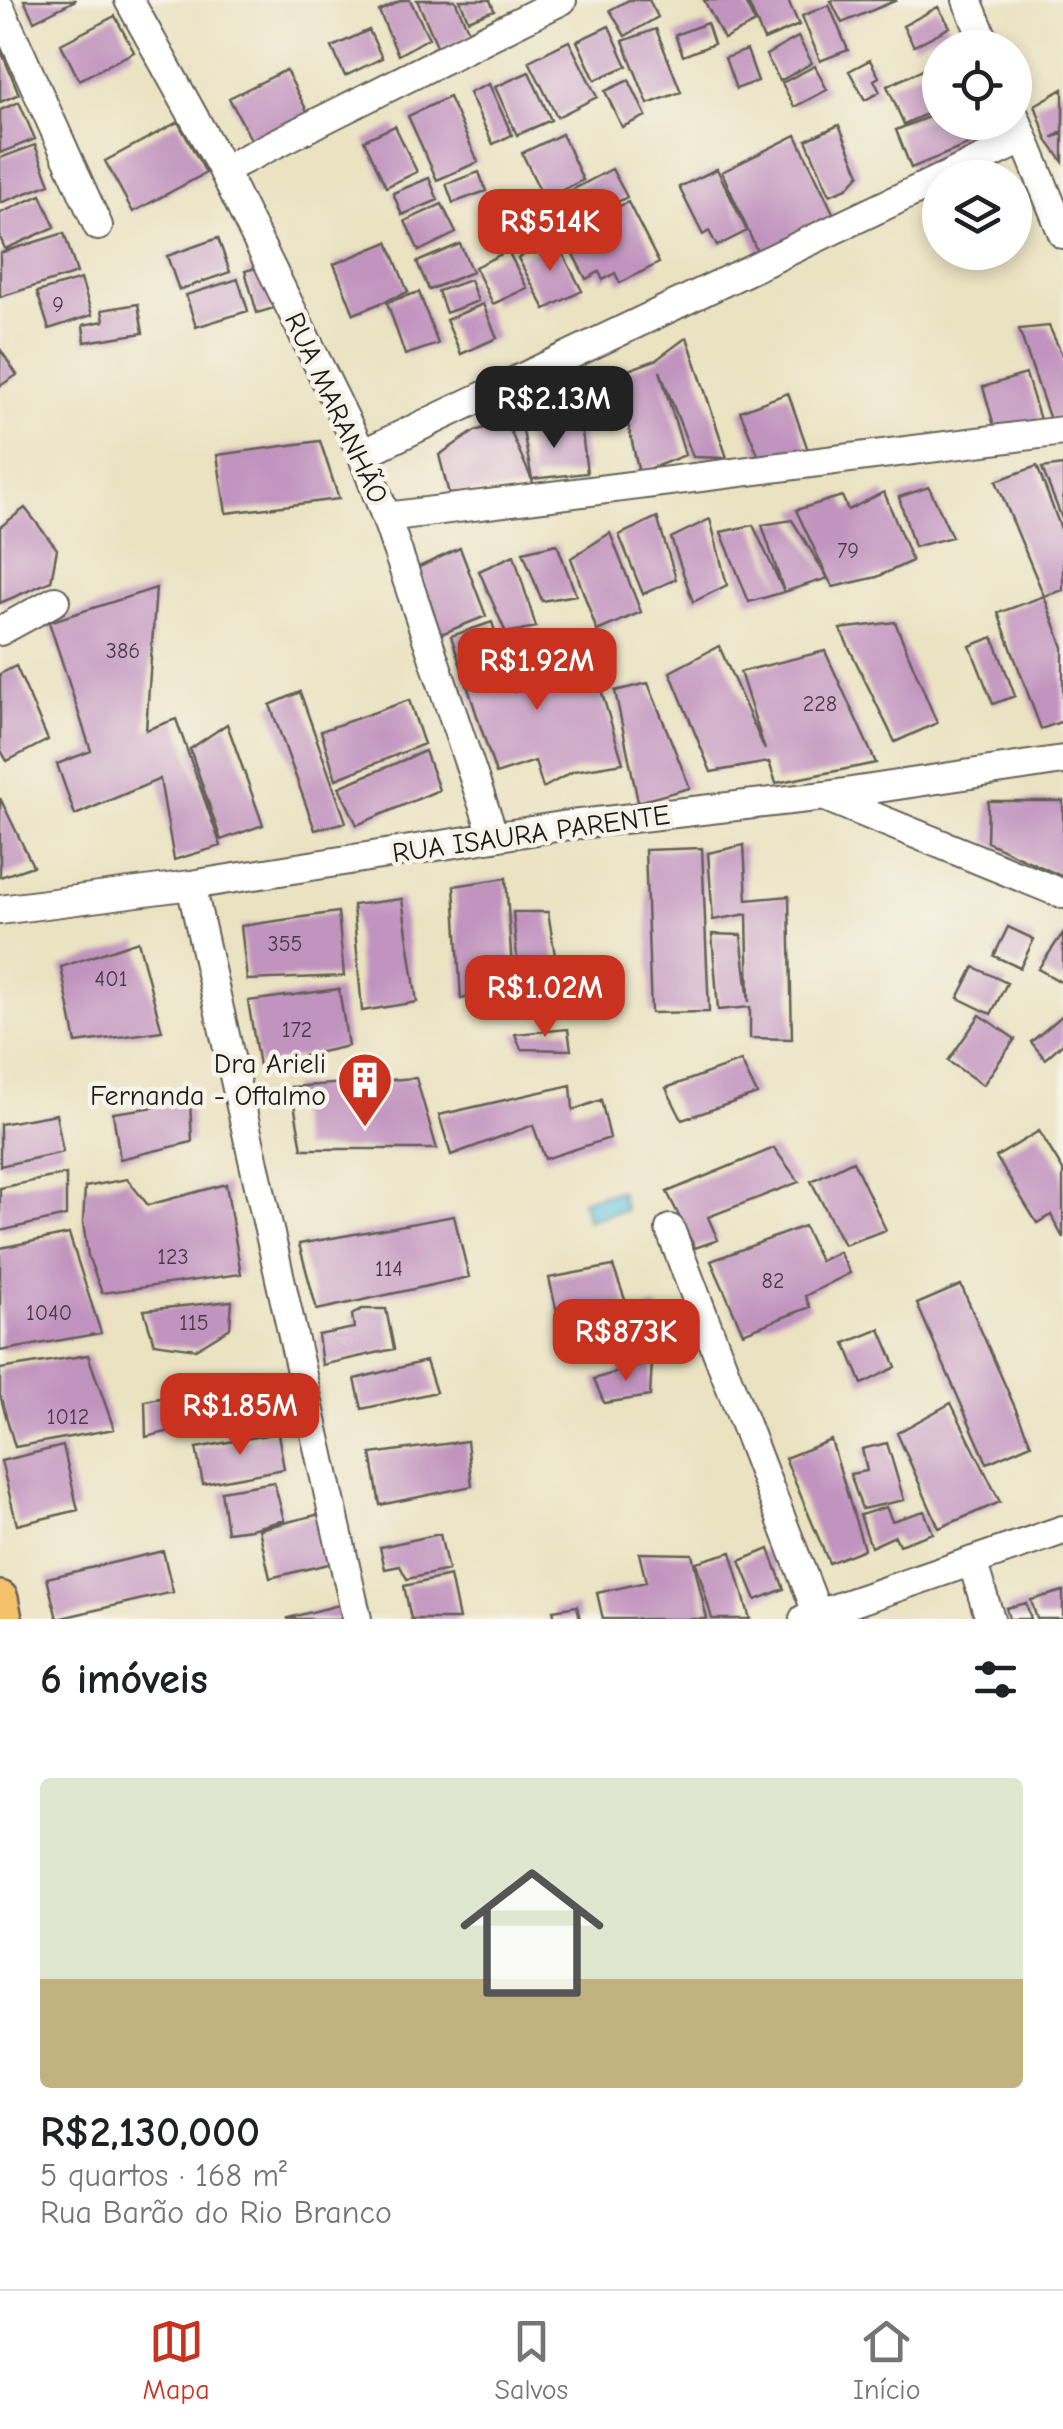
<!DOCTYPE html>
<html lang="pt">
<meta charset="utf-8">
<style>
body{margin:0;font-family:"Comic Neue",sans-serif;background:#f2f2f2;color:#202124;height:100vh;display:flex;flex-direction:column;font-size:38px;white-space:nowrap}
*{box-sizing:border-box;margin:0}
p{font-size:32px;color:#757577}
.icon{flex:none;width:55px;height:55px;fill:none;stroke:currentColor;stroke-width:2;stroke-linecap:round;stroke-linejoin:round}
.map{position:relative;height:1619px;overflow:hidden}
.side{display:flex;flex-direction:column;background:#fff;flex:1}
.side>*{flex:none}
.buttons{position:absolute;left:922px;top:30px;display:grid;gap:20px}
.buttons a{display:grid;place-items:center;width:110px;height:110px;border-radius:50%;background:#fff;box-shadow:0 5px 15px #0003;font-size:50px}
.price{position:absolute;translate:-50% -85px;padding:0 22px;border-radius:20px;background:#c8321e;color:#fff;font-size:32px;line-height:65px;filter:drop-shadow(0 2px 5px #0008)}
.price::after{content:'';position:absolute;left:50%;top:60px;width:30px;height:22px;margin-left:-15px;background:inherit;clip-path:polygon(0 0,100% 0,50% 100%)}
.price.current{background:#222;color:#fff}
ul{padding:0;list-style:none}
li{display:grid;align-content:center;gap:20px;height:530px;padding:0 40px}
li span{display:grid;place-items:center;height:310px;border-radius:10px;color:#555}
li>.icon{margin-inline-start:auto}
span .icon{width:180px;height:180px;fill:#fffc;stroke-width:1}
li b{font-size:42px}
h2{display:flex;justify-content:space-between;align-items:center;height:120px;padding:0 40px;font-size:42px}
.tab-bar{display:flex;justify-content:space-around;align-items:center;height:140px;border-top:2px solid #e0e0e0;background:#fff;font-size:28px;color:#757577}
.tab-bar a{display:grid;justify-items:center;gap:5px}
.tab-bar .current{color:#c8321e}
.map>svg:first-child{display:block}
.water{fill:#66c6e4;stroke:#417180;stroke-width:2.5}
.building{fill:#c193bf}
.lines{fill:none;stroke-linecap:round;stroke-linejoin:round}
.minor-casing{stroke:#646156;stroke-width:32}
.major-casing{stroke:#646156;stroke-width:40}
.minor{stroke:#fff;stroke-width:28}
.major{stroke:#f5c16b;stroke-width:35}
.labels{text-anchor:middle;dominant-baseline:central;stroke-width:9;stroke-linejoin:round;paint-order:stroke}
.number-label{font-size:22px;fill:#453a45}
.street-label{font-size:28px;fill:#1c1c1c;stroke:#f7f3e8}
.poi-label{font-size:28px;fill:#1c1c1c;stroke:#f7f3e8;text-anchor:end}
</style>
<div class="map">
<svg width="1063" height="1619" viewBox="0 0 1063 1619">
<rect width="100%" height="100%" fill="#f7f3e8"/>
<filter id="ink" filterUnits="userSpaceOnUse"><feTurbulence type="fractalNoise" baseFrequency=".01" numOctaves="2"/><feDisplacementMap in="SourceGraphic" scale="20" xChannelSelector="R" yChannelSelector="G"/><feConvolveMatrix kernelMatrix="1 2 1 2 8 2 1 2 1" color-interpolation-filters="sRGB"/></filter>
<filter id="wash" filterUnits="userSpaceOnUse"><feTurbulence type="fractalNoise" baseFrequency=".0048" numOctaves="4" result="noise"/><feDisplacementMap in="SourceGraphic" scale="40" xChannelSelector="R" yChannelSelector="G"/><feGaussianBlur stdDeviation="2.25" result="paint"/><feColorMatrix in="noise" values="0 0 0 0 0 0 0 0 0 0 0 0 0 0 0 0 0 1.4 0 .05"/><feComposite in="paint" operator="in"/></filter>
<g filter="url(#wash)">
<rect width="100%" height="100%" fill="#eae2c1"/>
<path class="water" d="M620,1191L625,1210L587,1220L582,1200Z"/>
<g id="blocks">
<path class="building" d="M24,0H76L34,21Z
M402,0H410L429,38L398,55L379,11Z
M417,0H455L471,36L439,50Z
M460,0H490L494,10L468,20Z
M629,0H649L658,17L625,36L610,10Z
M704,0H744L755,23L724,39Z
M747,0H788L799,25L764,40Z
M834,0H897L842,23L831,1Z
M829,5L848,50L820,61L802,16Z
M938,7L950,27L914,46L903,26Z
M115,16L134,52L79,80L61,44Z
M707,23L714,44L683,56L675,35Z
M609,26L627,66L595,80L577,41Z
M656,29L681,92L648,104L623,41Z
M369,30L382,58L345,76L332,47Z
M798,37L812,63L780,81L766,55Z
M569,41L597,97L557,117L529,61Z
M0,48L19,94L0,102Z
M747,50L758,81L736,89L725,58Z
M870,60L879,77L874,80L880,92L865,100L849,71Z
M940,62V108L904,124L887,86Z
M815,66L827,90L794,107L782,83Z
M286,70L309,115L253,143L229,98Z
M529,72L551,120L517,135L495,87Z
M629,80L646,116L622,127L605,91Z
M489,84L512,135L493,144L469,93Z
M1063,89V131L1052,138L1063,133V162L1047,140L1035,105Z
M449,97L478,162L437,180L408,116Z
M19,102L35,139L0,153V110Z
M940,112V122H986L992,135L911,168L896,130Z
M178,122L206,173L133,212L105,161Z
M839,125L860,174L847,188L830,195L806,140Z
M395,126L417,172L386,187L364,140Z
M562,134L583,180L544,199L522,153Z
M796,135L836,219L760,258L722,172Z
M35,145L50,184L0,203V158Z
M612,169L627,197L610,206L603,194L562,216L553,200Z
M717,169L747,231L717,246L709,231L703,235L679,187Z
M479,172L486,191L453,203L446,184Z
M429,178L438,200L402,215L393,193Z
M41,195L55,227L5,249L0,237V213Z
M548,202L555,220L547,224L550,231L512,247L501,222Z
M628,202L659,263L620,283L615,273L603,280L599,272L586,279L563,235Z
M442,204L456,233L419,251L405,221Z
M64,233L77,273L0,297V253Z
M218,238L230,272L179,290L167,256Z
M555,238L582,291L545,309L518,258Z
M388,242L408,292L354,314L334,264Z
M460,244L472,272L429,290L417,262Z
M508,251L527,288L493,304L475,267Z
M262,266L274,308L257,313L245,271Z
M81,279L92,315L49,329L37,292Z
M238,279L248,311L196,327L186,295Z
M470,280L478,301L446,313L438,291Z
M419,292L438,344L405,355L387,302Z
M138,304L143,333L85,342L83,325L104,321L102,310Z
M483,304L497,338L461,354L446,320Z
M1049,326L1063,357V417L1050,420L1019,329Z
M687,337L727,458L693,457L660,371L685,455L639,473L617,374L656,360Z
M0,349L17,375L0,386Z
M1026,374L1041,423L997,436L983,387Z
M788,393L808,450L764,469L740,411Z
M521,420L582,432L587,473L532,479Z
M506,421L536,489L449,494L439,455L475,431Z
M320,441L339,499L226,513L217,455Z
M1063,465V521L1042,468Z
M1037,466L1063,534V590L1044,596L996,481Z
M929,487L952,537L914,547L899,497Z
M884,492L912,561L877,577L833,587L828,578L784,592L749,602L721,532L753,525L784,592L762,525L792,520L828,578L796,510L842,496L848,510Z
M25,508L57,549L51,581L0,603V527Z
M657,517L676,579L643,594L619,535Z
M710,519L727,585L693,602L671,538Z
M610,533L641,612L597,631L571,558Z
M557,544L576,595L542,601L523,552Z
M460,548L486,616L441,634L417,568Z
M514,555L536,627L506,633L479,571Z
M156,588L146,730L176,719L221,846L174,860L160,779L75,815L57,764L91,751L49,622Z
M1044,596L1063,647V721L1041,729L998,613Z
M492,622L514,692L553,681L552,675L592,660L623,763L574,771L543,788L535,761L496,774L451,636Z
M895,622L937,723L895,742L840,629Z
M993,637L1015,696L993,704L970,646Z
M719,646L765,750L740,672L825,651L876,763L776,783L769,762L711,772L670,672Z
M16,666L48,740L7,761L0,749V674Z
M648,683L690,788L638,802L615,691Z
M300,692L346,822L315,830L270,705Z
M409,700L424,744L336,779L321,731Z
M227,724L263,825L221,840L190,749Z
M425,751L439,790L357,825L339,787Z
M0,798L33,866L0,877Z
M988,801H1063V877L987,842Z
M744,845L747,900L789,896L792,1039L750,1038V1007L718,1010L712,934L741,935L749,1002L747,914L713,920L708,853Z
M702,848L709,1012L651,1013L645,850Z
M506,878L513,984L461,999L454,886Z
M402,899L417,1002L362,1011L353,905Z
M338,912L344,976L247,980L241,926Z
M513,912H548L562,999L521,1003Z
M1008,927L1034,939L1020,968L994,956Z
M1063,933V983L1038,969Z
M138,941L162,1031L76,1043L61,967Z
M974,967L1007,983L991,1014L958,998Z
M339,989L348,1046L259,1066L248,1001Z
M980,1015L1015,1039L983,1085L948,1061Z
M1063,1015V1043L1045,1059L1031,1042Z
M568,1029L571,1050L521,1049L515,1034Z
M741,1061L757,1094L682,1120L666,1088Z
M416,1078L437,1149H302L291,1087Z
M571,1085L573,1110L601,1100L610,1138L545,1159L533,1125L451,1155L439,1115Z
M190,1102L192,1142L120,1159L113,1113Z
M56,1114L63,1152L0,1166V1124Z
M1039,1131L1063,1170V1238L1051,1215L1037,1223L996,1157Z
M774,1148L799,1182L708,1217L718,1240L695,1248L667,1192Z
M853,1161L886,1230L844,1245L811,1181Z
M66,1174V1216L0,1231V1188Z
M127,1179L148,1205L226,1184L241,1274L102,1293L88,1256L83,1223L85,1187Z
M454,1216L469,1277L317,1310L299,1244Z
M804,1226L820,1261L839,1252L850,1273L805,1296L810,1307L743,1333L711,1261Z
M69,1234L101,1333L0,1351V1248Z
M613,1266L627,1305L559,1321L549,1278Z
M961,1285L1031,1444L987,1463L917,1304Z
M232,1301L230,1328L196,1349L154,1343L144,1310Z
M657,1306L667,1348L599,1361L591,1325Z
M362,1309H386L394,1349L322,1365L318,1335L354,1328L352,1315Z
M880,1329L896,1367L862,1384L845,1343Z
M88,1355L114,1429L15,1447L0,1395V1369Z
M426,1361L436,1392L362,1409L355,1379Z
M652,1361L650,1396L604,1403L594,1379Z
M254,1380L261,1409L146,1437L145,1401Z
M951,1403L1000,1502L939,1528L897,1433Z
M278,1433L284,1469L203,1484L196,1448Z
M831,1440L864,1549L829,1563L785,1458Z
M467,1441L472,1486L380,1505L371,1454Z
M887,1443L904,1500L862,1509L850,1474L867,1471L862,1449Z
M63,1446L78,1510L17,1525L1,1461Z
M274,1482L284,1520L251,1529L227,1532L221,1491Z
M886,1507L892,1521L924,1511L933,1533L899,1545L895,1536L871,1547L860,1515Z
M320,1514L332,1563L270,1578L259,1529Z
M440,1534L448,1570L407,1579L400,1566L385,1569L380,1547Z
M769,1549L784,1589L756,1600L740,1561Z
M163,1551L173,1592L57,1619L47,1578Z
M731,1552L750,1619H712L696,1562Z
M639,1553L692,1554L707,1619H603L597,1593L646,1582Z
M450,1576L459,1619H411L404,1586Z
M1063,1591V1619H1037L1031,1600Z
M1026,1603L1031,1619H1009L1006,1608Z
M339,1605L343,1619H288V1618Z
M577,1606L580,1619H555L553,1610Z"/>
</g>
</g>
<g filter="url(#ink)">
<use href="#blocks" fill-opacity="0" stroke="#646156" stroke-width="2.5"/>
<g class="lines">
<g class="minor-casing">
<path id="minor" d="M129,0L223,170L362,454L386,517L494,837
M967,0L987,48
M0,8L98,226
M1015,117L1063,234
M223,170L562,0
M943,178L1024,139
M362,454L940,179
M386,517L1063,431
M0,631L55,601
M828,798L1063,894
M191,885L357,1619
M0,910L191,885L562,826L825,796L1063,760
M670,1229L818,1615
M972,1561L990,1619
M804,1619L1063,1530"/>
</g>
<g class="major-casing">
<path id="major" d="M0,1599L4,1619"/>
</g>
<use href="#minor" class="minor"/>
<use href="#major" class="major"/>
</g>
</g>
<defs>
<g id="building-pin" transform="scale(2.875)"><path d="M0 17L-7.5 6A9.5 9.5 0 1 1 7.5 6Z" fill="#c8321e" stroke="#f7f3e8"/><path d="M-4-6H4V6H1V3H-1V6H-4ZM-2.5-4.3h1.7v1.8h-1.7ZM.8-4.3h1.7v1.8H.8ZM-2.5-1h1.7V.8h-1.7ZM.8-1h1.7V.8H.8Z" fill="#fff"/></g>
</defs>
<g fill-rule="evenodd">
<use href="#building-pin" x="365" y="1080"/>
</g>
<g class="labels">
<g class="number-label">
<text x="58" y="305">9</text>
<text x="848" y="551">79</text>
<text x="123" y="651">386</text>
<text x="820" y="704">228</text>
<text x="285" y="944">355</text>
<text x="111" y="979">401</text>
<text x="297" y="1030">172</text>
<text x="173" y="1257">123</text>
<text x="389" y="1269">114</text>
<text x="773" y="1281">82</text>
<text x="49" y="1313">1040</text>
<text x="194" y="1323">115</text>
<text x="68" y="1417">1012</text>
</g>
<g class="street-label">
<text transform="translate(336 408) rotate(65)">RUA MARANHÃO</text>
<text transform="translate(531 834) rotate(-8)">RUA ISAURA PARENTE</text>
</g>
<g class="poi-label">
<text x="326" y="1064">Dra Arieli<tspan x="326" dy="32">Fernanda - Oftalmo</tspan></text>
</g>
</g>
</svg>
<div class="buttons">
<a><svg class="icon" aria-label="locate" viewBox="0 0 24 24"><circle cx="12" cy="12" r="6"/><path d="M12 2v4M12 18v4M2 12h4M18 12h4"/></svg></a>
<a><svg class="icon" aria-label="layers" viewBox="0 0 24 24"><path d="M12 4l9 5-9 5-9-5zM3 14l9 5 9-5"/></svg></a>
</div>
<b class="price" style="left:550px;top:274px">R$514K</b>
<b class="price current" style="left:554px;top:451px">R$2.13M</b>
<b class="price" style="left:537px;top:713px">R$1.92M</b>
<b class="price" style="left:545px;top:1040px">R$1.02M</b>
<b class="price" style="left:626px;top:1384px">R$873K</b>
<b class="price" style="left:240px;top:1458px">R$1.85M</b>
</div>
<section class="side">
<h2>6 imóveis<svg class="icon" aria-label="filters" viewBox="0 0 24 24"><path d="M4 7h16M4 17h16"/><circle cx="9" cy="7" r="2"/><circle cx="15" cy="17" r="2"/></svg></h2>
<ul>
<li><span style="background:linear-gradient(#dfe7d0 65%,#c2b280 0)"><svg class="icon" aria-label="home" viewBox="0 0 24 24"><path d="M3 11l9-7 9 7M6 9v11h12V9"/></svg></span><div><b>R$2,130,000</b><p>5 quartos · 168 m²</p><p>Rua Barão do Rio Branco</p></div></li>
</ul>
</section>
<nav class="tab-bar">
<a class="current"><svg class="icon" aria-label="map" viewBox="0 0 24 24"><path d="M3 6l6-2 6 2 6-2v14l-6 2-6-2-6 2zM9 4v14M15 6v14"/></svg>Mapa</a>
<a><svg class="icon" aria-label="saved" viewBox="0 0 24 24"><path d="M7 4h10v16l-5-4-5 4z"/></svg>Salvos</a>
<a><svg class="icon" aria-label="home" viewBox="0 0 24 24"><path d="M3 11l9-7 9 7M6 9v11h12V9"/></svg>Início</a>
</nav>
